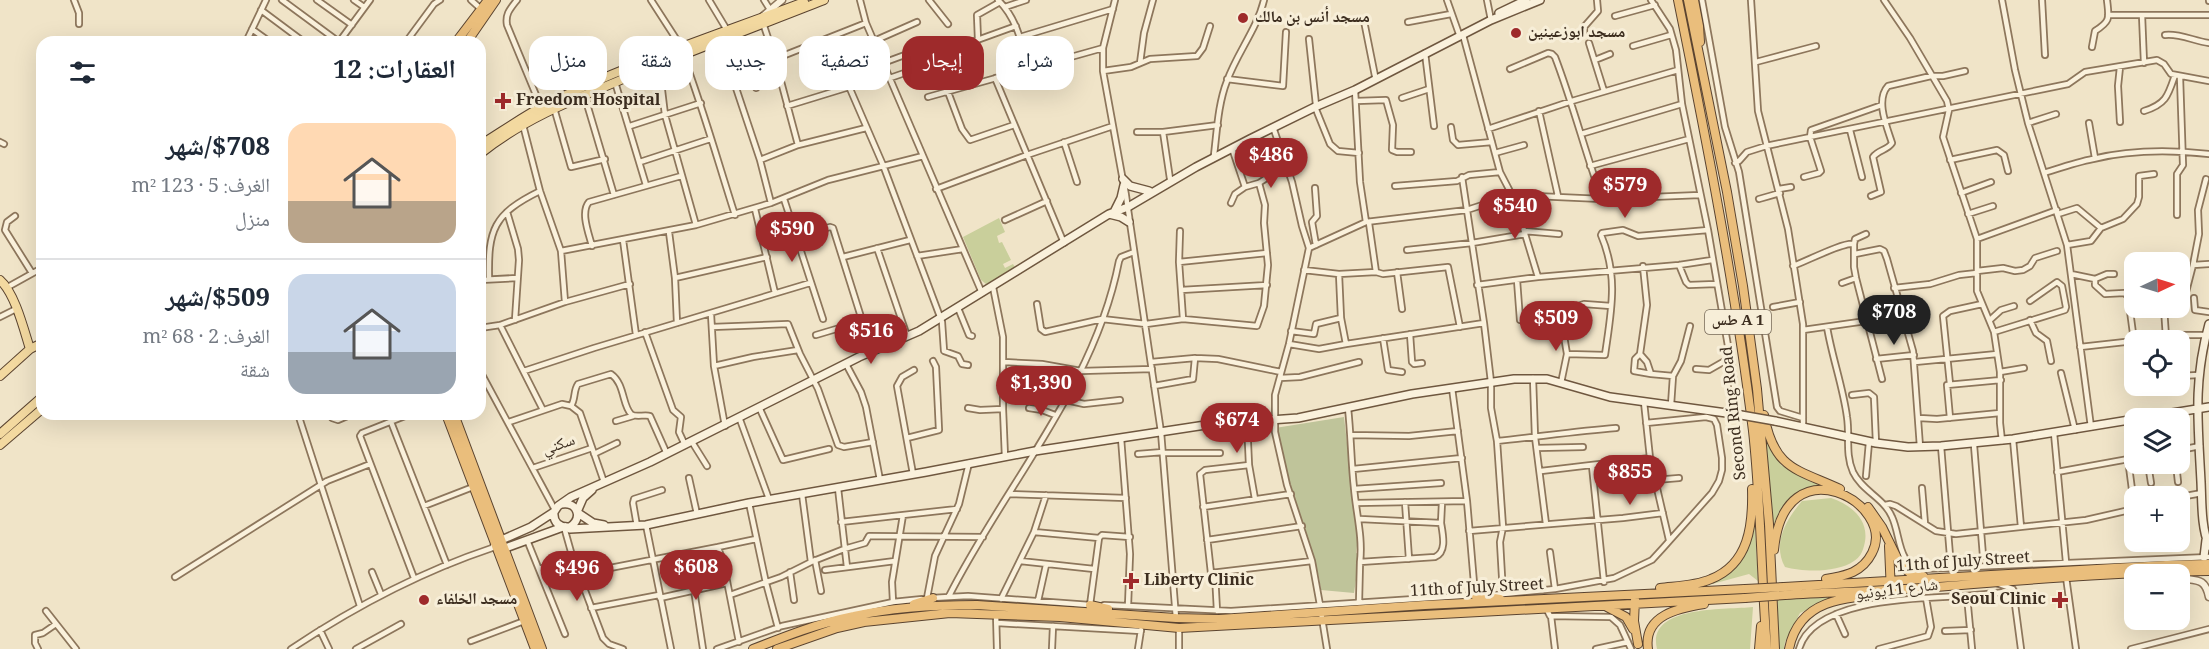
<!DOCTYPE html>
<html lang="ar">
<meta charset="utf-8">
<style>
body{margin:0;font-family:Georgia,"Noto Naskh Arabic",serif;background:#f2f2f3;color:#1f2937;direction:rtl;height:100vh;display:flex;flex-direction:column;font-size:22px;white-space:nowrap}
*{box-sizing:border-box;margin:0}
p{font-size:20px;color:#747a83}
.icon{flex:none;width:33px;height:33px;fill:none;stroke:currentColor;stroke-width:2;stroke-linecap:round;stroke-linejoin:round}
.map{position:relative;flex:1;overflow:hidden;direction:ltr}
.drawer{position:absolute;left:36px;top:36px;width:450px;height:384px;display:flex;flex-direction:column;background:#fff;border-radius:18px;box-shadow:0 6px 24px #0002;direction:rtl}
.drawer>*{flex:none}
.hud{position:absolute;left:504px;top:36px;width:570px;height:54px;direction:rtl;display:flex;gap:12px}
.needle{width:39px;rotate:86deg}
.tools{position:absolute;left:2124px;top:252px;display:grid;gap:12px}
.tools a{display:grid;place-items:center;width:66px;height:66px;border-radius:12px;background:#fff;box-shadow:0 6px 24px #0002;font-size:30px}
.price{position:absolute;translate:-50% -51px;padding:0 14px;border-radius:21px;background:#9e2a2b;color:#fff;font-size:20px;line-height:39px;filter:drop-shadow(0 2px 3px #0008)}
.price::after{content:'';position:absolute;left:50%;top:36px;width:18px;height:14px;margin-left:-9px;background:inherit;clip-path:polygon(0 0,100% 0,50% 100%)}
.price.active{background:#222;color:#fff}
ul{padding:0;list-style:none}
li{display:flex;align-items:center;gap:18px;height:150px;padding:0 30px}
li+li{border-top:2px solid #e0e1e3}
li span{display:grid;place-items:center;flex:none;width:168px;height:120px;border-radius:18px;color:#555}
li>.icon{margin-inline-start:auto}
span .icon{width:72px;height:72px;fill:#fffc;stroke-width:1}
li b{font-size:26px}
h2{display:flex;justify-content:space-between;align-items:center;height:72px;padding:0 30px;font-size:26px}
.pill{padding:0 21px;border-radius:18px;background:#fff;box-shadow:0 6px 24px #0002;font-size:21px;line-height:54px}
.pill.active{background:#9e2a2b;color:#fff}
.map>svg:first-child{display:block}
.green{fill:#c9cf9b}
.cemetery{fill:#bfc49a}
.lines{fill:none;stroke-linecap:round;stroke-linejoin:round}
.minor-casing{stroke:#8d765c;stroke-width:8}
.tertiary-casing{stroke:#8d765c;stroke-width:9}
.secondary-casing{stroke:#6f573f;stroke-width:10}
.primary-casing{stroke:#5b4430;stroke-width:10}
.trunk-casing{stroke:#5b4430;stroke-width:10}
.minor{stroke:#faf1dc;stroke-width:4.5}
.tertiary{stroke:#faf1dc;stroke-width:6}
.secondary{stroke:#faf1dc;stroke-width:7}
.primary{stroke:#f3d9a0;stroke-width:8}
.trunk{stroke:#eabe7c;stroke-width:8}
.secondary-bridge-casing{stroke:#6f573f;stroke-width:10;stroke-linecap:butt}
.trunk-bridge-casing{stroke:#5b4430;stroke-width:10;stroke-linecap:butt}
.secondary-bridge{stroke:#faf1dc;stroke-width:7}
.trunk-bridge{stroke:#eabe7c;stroke-width:8}
.poi-dot{fill:#9e2a2b;stroke:#f7eed8;stroke-width:2}
.labels{text-anchor:middle;dominant-baseline:central;stroke-width:6;stroke-linejoin:round;paint-order:stroke}
.shield{fill:#f7eed8;stroke:#756857;stroke-width:1.5}
.shield-label{font-size:15px;font-weight:bold;fill:#3d2e20}
.poi-label{font-size:16px;font-weight:bold;fill:#3d2e20;stroke:#f7eed8;text-anchor:start}
.street-label{font-size:16px;fill:#3d2e20;stroke:#f7eed8}
</style>
<div class="map">
<svg width="2209" height="649" viewBox="0 0 2209 649">
<rect width="100%" height="100%" fill="#f0e4c8"/>
<path class="green" d="M999,218L1005,232L997,236L999,243L1002,242L1011,260L1003,264L1005,268L1013,264L1016,269L986,284L981,280L963,237Z
M1764,429L1781,465L1811,482L1828,488C1794,486 1782,501 1772,530Z
M1831,498C1852,505 1871,521 1864,546C1862,553 1860,557 1854,561C1837,573 1803,572 1785,567C1772,543 1786,520 1802,501Z
M1754,510L1758,581L1749,574L1705,586V584L1735,566Z
M1838,595L1800,613L1785,642L1784,649H1779L1777,600Z
M1753,607L1750,649H1657C1646,605 1725,610 1753,607Z"/>
<path class="cemetery" d="M1344,417L1358,538L1356,553L1360,554L1354,593L1321,590L1319,577L1289,482L1275,428Z"/>
<g class="lines">
<g class="minor-casing">
<path id="minor" d="M74,0L79,13V24
M282,0L339,42
M317,0L352,25
M354,0L364,7
M471,0L481,9
M517,0C510,9 505,14 507,25L541,107
M651,0L682,48
M709,0L727,30
M764,0L769,8
M860,0L866,23L982,293
M929,0L948,24
M998,0C1017,18 1022,44 1028,68
M1115,0L1103,48V71L1123,181
M1447,0L1459,34
M1487,0L1491,20
M1651,0L1670,29L1676,50L1682,104L1708,230L1733,375L1735,395L1733,414
M1702,0L1725,127L1739,172L1777,407L1780,411L1803,418
M1751,0L1758,111L1788,229L1803,324V427
M1884,0L1910,38L1947,101L1949,110L1943,137L1977,239V291L1994,332L2000,372V423L2002,441
M2002,0L2015,70L2028,123L2067,245L2091,427
M2042,0L2045,55
M2209,0V1
M1005,7L1026,0
M261,10L304,42
M2108,15H2209
M2142,15L2144,63
M1615,16L1655,5
M1364,21L1375,76
M1408,22L1451,14
M763,23L775,59L866,23
M252,29L270,42
M738,33L756,88
M1584,33V27L1598,11L1597,0
M1463,35L1500,172L1515,201L1538,277
M2165,35C2179,33 2194,41 2209,43
M1020,37L1113,9
M828,38L883,165L942,322L944,351L958,356L962,364L968,365
M1309,39L1316,105
M978,40L977,15L1000,2
M874,41L917,22
M246,42L266,0
M339,42L370,0
M406,42L434,4L440,0
M1589,43L1604,91
M1633,46L1671,35
M2092,47L2095,31C2111,21 2109,18 2107,0
M1425,53L1434,126
M683,55C703,108 718,162 735,215
M775,59L798,145L866,128
M1595,60L1610,54
M1756,62L1816,46
M883,63L929,46
M1140,63L1144,33L1153,0
M659,65L665,115L696,225
M2120,67L2118,86L2120,122
M1510,69L1548,53L1552,54L1555,57C1573,104 1585,152 1602,199
M1103,71L1131,67L1150,59L1197,56L1203,48L1210,26
M752,75L736,82L735,85L760,160L771,203
M890,78L959,54L969,43L1016,26
M995,78L1064,243
M1227,79L1283,86L1286,32
M615,82L646,185
M948,92L962,129L970,140L1014,125
M584,94L614,195
M928,97L1103,48
M1402,98L1429,89
M1356,101L1386,100L1393,125L1392,150L1397,152H1411
M787,106L849,87
M1315,107L1330,144L1338,151L1359,153
M554,108L571,167L605,159
M1539,111L1558,196
M2144,111C2166,104 2168,96 2175,75
M2028,123L2056,114
M2089,123L2095,158
M523,125L540,191L561,251L565,302
M630,126L701,103
M1273,127L1292,182L1302,226L1309,248L1289,344L1275,395V432L1287,485L1312,561L1320,605
M1451,127L1453,140L1458,145L1492,142
M1488,129L1572,101L1678,70
M1850,130L1862,177
M1137,132H1163
M1581,134L1682,104
M0,142L4,144
M1064,142L1077,182
M1495,153L1524,145
M1214,155C1217,131 1218,104 1227,81C1237,53 1257,29 1264,0
M760,160L798,145
M1950,160L1997,150L2004,155L2008,171
M640,162L710,139
M1735,163L1739,161L1747,152L1766,146L2068,84L2085,72L2157,60L2164,64L2171,74L2209,81
M1590,166L1689,139
M2044,173C2060,168 2077,162 2093,159C2130,150 2172,150 2209,154
M1462,177L1484,323L1491,382V408L1497,441L1503,527L1500,542L1503,594
M1804,177L1819,173L1821,171L1810,137L1811,130L1882,105
M1170,179L1163,132L1218,125
M1395,186L1457,181L1469,175L1500,172
M1245,187L1259,183L1286,165
M1315,188L1317,216L1312,222L1316,245
M936,189L1027,155L1113,126
M1125,189L1161,432L1176,618
M1779,189L1791,187
M1961,193L1991,182
M1871,196L1881,192L1873,157C1878,150 1888,150 1892,143C1887,127 1875,100 1888,86L1931,76H1943L1965,71
M784,199L823,319
M1759,199L1780,193
M1231,203L1235,194L1245,187L1232,148
M755,209L775,293
M507,212L518,249L519,260L515,320
M1968,214L1993,206
M2058,214L2077,208L2101,228
M2177,215V174L2183,165L2180,77
M15,216L7,222L5,230L32,273
M1005,220L1047,201
M1366,222L1467,210L1513,195L1602,199L1700,195
M1369,223L1376,272L1383,274L1448,267L1460,327
M1180,231L1179,262L1183,319L1257,326L1264,306L1268,265L1264,223L1265,205L1259,183
M1524,231L1559,234
M669,232L675,278L677,323
M796,236L830,227L833,228L872,352
M1977,239L2057,210
M623,240L636,335
M1854,244L1855,239L1866,234
M2067,245L2091,241L2101,228L2123,219L2137,204L2139,197V176L2154,174
M592,246C589,234 580,212 589,202L681,176
M877,248L907,336
M1309,248L1366,222L1360,182L1355,90
M1407,250L1472,243L1525,234
M561,251L696,225L771,203L828,180L923,156
M1855,254L1880,249L1884,251L1887,259L1913,351L1920,447
M917,256L963,249
M843,257L910,240
M1179,262L1267,253
M1679,265L1686,282L1689,285L1716,284
M2193,265L2199,234L2198,210L2206,179
M1643,266L1647,305L1640,354L1647,362L1651,374L1673,376L1671,405
M1793,266C1807,261 1843,242 1854,244V267L1856,278L1882,379
M1304,270L1339,274L1376,272
M1977,271L2003,268L2015,271L2023,270L2030,266L2035,258L2057,251
M1397,272L1402,309
M2071,274L2095,279L2107,274H2114
M675,278L767,257
M489,279C488,230 493,214 540,191
M2095,279V285L2105,294L2124,293L2128,296L2134,341
M480,280L517,278
M1517,280L1520,320L1538,323
M1842,283L1856,278
M1477,285L1538,277L1679,265L1712,260
M993,287L1003,337V409L1005,457
M6,288L42,268
M1894,288L1930,284L1959,275L1977,273
M1181,290L1267,285
M2180,296L2186,292L2193,265L2209,264
M2194,298L2195,310L2209,312
M1037,304L1041,329L1045,332L1102,319L1146,324L1183,319
M1773,307L1800,302
M958,308L969,335L972,336
M2164,308L2166,337
M711,314L714,366L725,426
M0,317L16,309
M1990,320L2001,310L2014,306
M2030,320L2036,333L2047,341L2051,361
M500,325L543,410
M712,327L788,324L800,354L818,389L838,445L844,447L873,442
M1827,327C1832,357 1843,387 1847,417C1850,436 1845,454 1853,472C1862,491 1884,498 1892,517C1901,536 1897,566 1923,569L2209,557
M480,328L500,325L565,302L630,284
M1803,330L1866,321
M1291,331L1314,334L1316,324L1341,318
M645,332L673,410L681,417L679,432L685,445
M1994,332L2065,310L2066,307L2062,286L2057,282L2030,301
M1410,334L1412,362L1414,364L1422,363
M816,335L863,321
M1383,338L1388,370L1402,372
M2139,340L2183,335H2206
M1289,344L1319,349L1346,344L1341,318L1339,274
M1346,344L1484,323
M2080,347L2134,341
M1567,354L1605,355C1611,312 1619,277 1601,235L1602,233L1623,230L1638,236L1708,230
M1640,354L1635,359L1634,371L1651,374
M1876,359L1914,355
M1004,362L1042,364L1081,371L1152,369
M1151,362L1195,358L1218,359L1281,372
M1915,362L1997,354
M846,364L861,392L866,407L880,480
M714,366L753,357L798,350
M1696,369L1709,370L1730,358
M480,371L555,510
M524,371L594,348L810,283
M2000,372L2024,368
M2061,373L2075,430
M1673,376L1681,361L1690,326
M2180,376L2198,375
M1280,378L1300,377L1359,362
M1533,378L1535,437L1546,524
M2134,382V381
M1561,383L1567,354L1560,312L1584,304L1611,306
M1950,384L1943,316L1950,311L1982,304
M1154,386L1193,379L1195,358
M1452,388L1467,501L1475,595
M1852,395L1869,393L1874,397L1876,443
M1066,400L1084,404L1120,400
M1644,402L1650,458L1669,540
M571,406C576,398 573,391 578,384L611,374C625,384 622,405 631,414C635,418 645,414 650,416L667,454
M759,407L783,460L829,449
M968,408L980,410L1003,409
M1029,408L1042,410L1055,415
M1348,408C1351,435 1351,461 1354,488C1356,513 1363,537 1360,562
M298,414L360,606
M331,414L332,418L338,420L352,414
M410,414L362,433L360,436L414,578
M739,417L769,499
M1919,418L1937,419L2000,413
M1950,418L1947,385L2001,380
M616,421L633,416
M1247,421L1249,465L1255,499
M391,422L447,565
M509,422L562,404L571,406L580,413L604,482
M2054,433L2066,562
M1351,435L1409,436L1458,431
M907,438L939,430L936,367L933,361
M2013,439L2021,527
M1497,441C1537,437 1576,431 1616,428
M692,442L707,466
M1974,445L1983,556
M1941,446L1951,568
M1537,448L1583,447
M2180,450L2200,446
M1164,453H1220
M594,454L617,443
M1138,454L1163,452
M2128,459L2134,505
M2148,464L2151,483
M2176,464L2178,482
M1249,465L1205,470L1200,474L1211,573L1312,561
M1592,466L1604,582
M533,468L592,448
M1353,469L1462,458
M1541,471L1650,458
M2057,472L2134,458
M913,474L897,386L902,377L914,370
M1866,476L1869,442
M689,478L697,514
M1655,480L1679,478
M838,488L847,567
M1922,488L1925,524
M1354,489L1441,483
M802,494L811,562
M1009,494L1126,498
M2180,497L2202,493
M1405,502L1409,559
M749,503L766,583L778,628
M1356,503L1467,501
M1885,505L1890,504L1896,506L1936,531L1956,534L2086,520L2134,509
M424,506L473,487
M1203,507L1291,494
M841,522L903,515
M1441,523L1442,502
M646,525L671,649
M637,526L633,503L634,499L662,490
M564,527L573,559L603,638L609,644L623,649
M1469,531L1623,518L1663,513
M1034,532L1099,538
M527,540L565,634
M1207,540L1302,526
M815,560L821,591
M1020,561L1094,569
M539,569L573,559
M825,570L895,561
M372,572L381,594
M790,572L794,600
M579,574L718,547
M1215,574L1217,611
M175,577L327,481L370,464
M2066,577L2076,649
M1996,583L2013,589L2021,649
M1555,589L1614,578L1652,560L1663,548L1712,493L1719,481L1722,470V458L1717,425L1714,419L1706,417L1646,423
M694,590L703,649
M730,595L781,577L811,562L844,549L865,543L869,536L983,537
M1493,595L1555,589L1550,552
M949,596C1005,485 1095,386 1119,261L1121,257L1134,252
M1967,596L1972,649
M660,598L727,583
M927,598L935,556L959,504L969,463
M931,598L968,596L1090,605
M1001,599L1034,532L1046,495
M1038,601L1046,565
M893,602L892,582L903,515L957,509
M1359,603L1360,562L1435,557C1447,552 1443,535 1441,523L1360,519
M1090,605L1099,538L1102,535L1130,537
M1104,605L1128,606L1130,554L1121,438
M1128,606L1231,611L1475,595
M591,608L659,595
M1546,608L1550,616L1611,617L1620,625L1631,649
M46,611L76,649
M1321,612L1327,649
M996,614L997,649
M1836,614L1845,634
M1551,616L1555,649
M997,623L1141,631
M320,630L329,649
M1945,631L1971,630
M471,641L524,621
M739,642L724,566L718,547L756,539
M38,649L35,643V635L43,633L56,624
M291,649C354,607 420,572 492,548L495,543
M356,649L401,624
M717,649L782,626L893,602L922,599
M1052,649L1053,626
M1138,649L1141,630
M1179,649V628
M1596,649L1628,642
M1799,649C1813,598 1921,598 1963,596C1980,595 1997,593 2014,591
M1879,649L1928,636L1931,627L1926,598
M2131,649L2209,629"/>
</g>
<g class="tertiary-casing">
<path id="tertiary" d="M763,16L782,0
M2180,578C2196,581 2205,577 2209,597"/>
</g>
<g class="secondary-casing">
<path id="secondary" d="M1499,13L1526,0
M1123,179L1130,186L1149,191
M1114,212L1121,198L1124,185
M1109,214L1121,217L1129,222
M2209,324C2193,382 2198,423 2201,482C2202,502 2201,527 2209,546
M1775,421L1876,443L1908,447L1941,446L2013,439L2209,407
M554,512C553,522 559,528 570,527C583,518 578,502 562,504
M577,512L583,498L592,490
M578,513L593,523L604,525
M566,527L570,529L646,525L749,503L926,472L1035,451L1212,424L1298,418L1412,394L1514,379H1547L1610,397L1741,415
M497,542L531,527L554,512L558,506L571,497L650,462L859,357L919,331L1109,214L1128,207L1196,167L1250,139L1315,107L1355,90L1491,20L1540,0
M500,550L563,527
M2204,557L2206,540"/>
</g>
<g class="primary-casing">
<path id="primary" d="M480,145C501,132 521,118 543,106C626,64 717,35 804,2
M480,154C526,117 580,97 633,75C697,49 760,25 824,0
M0,280C15,293 24,330 30,349
M0,376L30,349L42,343
M0,434L42,397
M0,445L42,409"/>
</g>
<g class="trunk-casing">
<path id="trunk" d="M1678,0C1707,143 1735,286 1753,431C1761,503 1761,577 1767,649
M1688,0L1727,192L1743,286L1757,389L1769,524L1775,649
M1694,0L1699,26L1700,42
M456,42L488,0
M467,42L496,0
M446,414L535,649
M454,414L542,649
M1764,415C1774,470 1797,469 1840,489
M1868,507L1882,527L1900,564L1911,574L1923,576
M1774,550C1784,441 1898,504 1872,553C1868,561 1861,568 1853,572C1845,576 1835,577 1826,579
M1784,587L2166,565L2209,564
M1660,588C1676,586 1695,586 1711,579C1749,564 1753,525 1752,489
M1475,595L1500,599
M1785,595C1835,592 1885,591 1935,587C2027,580 2117,572 2209,571
M1635,600L1634,621L1638,644
M914,604L933,598
M1090,605L1108,609
M1607,607L1626,617L1633,629
M753,649C786,636 819,623 854,616C894,607 936,605 977,605L1176,618L1219,619L1425,605L1745,589
M777,649L837,628L864,622L950,613L1060,617L1179,628L1745,598
M1648,649C1643,615 1679,608 1704,604
M1759,649L1761,626
M1789,649C1799,599 1845,597 1887,595L1891,593L1889,546"/>
</g>
<use href="#minor" class="minor"/>
<use href="#tertiary" class="tertiary"/>
<use href="#secondary" class="secondary"/>
<use href="#primary" class="primary"/>
<use href="#trunk" class="trunk"/>
<g class="secondary-bridge-casing">
<path id="secondary-bridge" d="M1741,415L1775,421"/>
</g>
<g class="trunk-bridge-casing">
<path id="trunk-bridge" d="M1745,589L1784,587
M1745,598L1785,595"/>
</g>
<use href="#secondary-bridge" class="secondary-bridge"/>
<use href="#trunk-bridge" class="trunk-bridge"/>
</g>
<g class="poi-dot">
<circle cx="1243" cy="18" r="6"/>
<circle cx="1516" cy="33" r="6"/>
<path d="M500 92h6v6h6v6h-6v6h-6v-6h-6v-6h6z"/>
<path d="M1128 572h6v6h6v6h-6v6h-6v-6h-6v-6h6z"/>
<circle cx="424" cy="600" r="6"/>
<path d="M2057 591h6v6h6v6h-6v6h-6v-6h-6v-6h6z"/>
</g>
<g class="labels">
<rect class="shield" x="1705" y="310" width="66" height="24" rx="4.5"/>
<g class="shield-label">
<text x="1738" y="322">طس A 1</text>
</g>
<g class="poi-label">
<text x="1255" y="18">مسجد أنس بن مالك</text>
<text x="1528" y="33">مسجد ابوزعينين</text>
<text x="516" y="101">Freedom Hospital</text>
<text x="1144" y="581">Liberty Clinic</text>
<text x="436" y="600">مسجد الخلفاء</text>
<text x="2046" y="600" text-anchor="end">Seoul Clinic</text>
</g>
<g class="street-label">
<text transform="translate(1735 413) rotate(-96)">Second Ring Road</text>
<text transform="translate(559 446) rotate(-19)">سكني</text>
<text transform="translate(1963 563) rotate(-4)">11th of July Street</text>
<text transform="translate(1477 589) rotate(-3)">11th of July Street</text>
<text transform="translate(1897 591) rotate(-7)">شارع 11يونيو</text>
</g>
</g>
</svg>
<div class="tools">
<a><svg class="needle" viewBox="-14 -14 28 28"><path d="M0-13l5 13h-10z" fill="#e53935"/><path d="M0 13l5-13h-10z" fill="#747a83"/></svg></a>
<a><svg class="icon" aria-label="locate" viewBox="0 0 24 24"><circle cx="12" cy="12" r="6"/><path d="M12 2v4M12 18v4M2 12h4M18 12h4"/></svg></a>
<a><svg class="icon" aria-label="layers" viewBox="0 0 24 24"><path d="M12 4l9 5-9 5-9-5zM3 14l9 5 9-5"/></svg></a>
<a>+</a>
<a>−</a>
</div>
<b class="price" style="left:1271px;top:189px">$486</b>
<b class="price" style="left:1625px;top:219px">$579</b>
<b class="price" style="left:1515px;top:240px">$540</b>
<b class="price" style="left:792px;top:263px">$590</b>
<b class="price active" style="left:1894px;top:346px">$708</b>
<b class="price" style="left:1556px;top:352px">$509</b>
<b class="price" style="left:871px;top:365px">$516</b>
<b class="price" style="left:1041px;top:417px">$1,390</b>
<b class="price" style="left:1237px;top:454px">$674</b>
<b class="price" style="left:1630px;top:506px">$855</b>
<b class="price" style="left:696px;top:601px">$608</b>
<b class="price" style="left:577px;top:602px">$496</b>
<div class="hud">
<a class="pill">شراء</a>
<a class="pill active">إيجار</a>
<a class="pill">تصفية</a>
<a class="pill">جديد</a>
<a class="pill">شقة</a>
<a class="pill">منزل</a>
</div>
<section class="drawer">
<h2>العقارات: 12<svg class="icon" aria-label="filters" viewBox="0 0 24 24"><path d="M4 7h16M4 17h16"/><circle cx="9" cy="7" r="2"/><circle cx="15" cy="17" r="2"/></svg></h2>
<ul>
<li><span style="background:linear-gradient(#ffd9b3 65%,#b9a48a 0)"><svg class="icon" aria-label="home" viewBox="0 0 24 24"><path d="M3 11l9-7 9 7M6 9v11h12V9"/></svg></span><div><b>$708/شهر</b><p>الغرف: 5 · 123 m²</p><p>منزل</p></div></li>
<li><span style="background:linear-gradient(#c9d6e8 65%,#9aa5b1 0)"><svg class="icon" aria-label="home" viewBox="0 0 24 24"><path d="M3 11l9-7 9 7M6 9v11h12V9"/></svg></span><div><b>$509/شهر</b><p>الغرف: 2 · 68 m²</p><p>شقة</p></div></li>
</ul>
</section>
</div>
